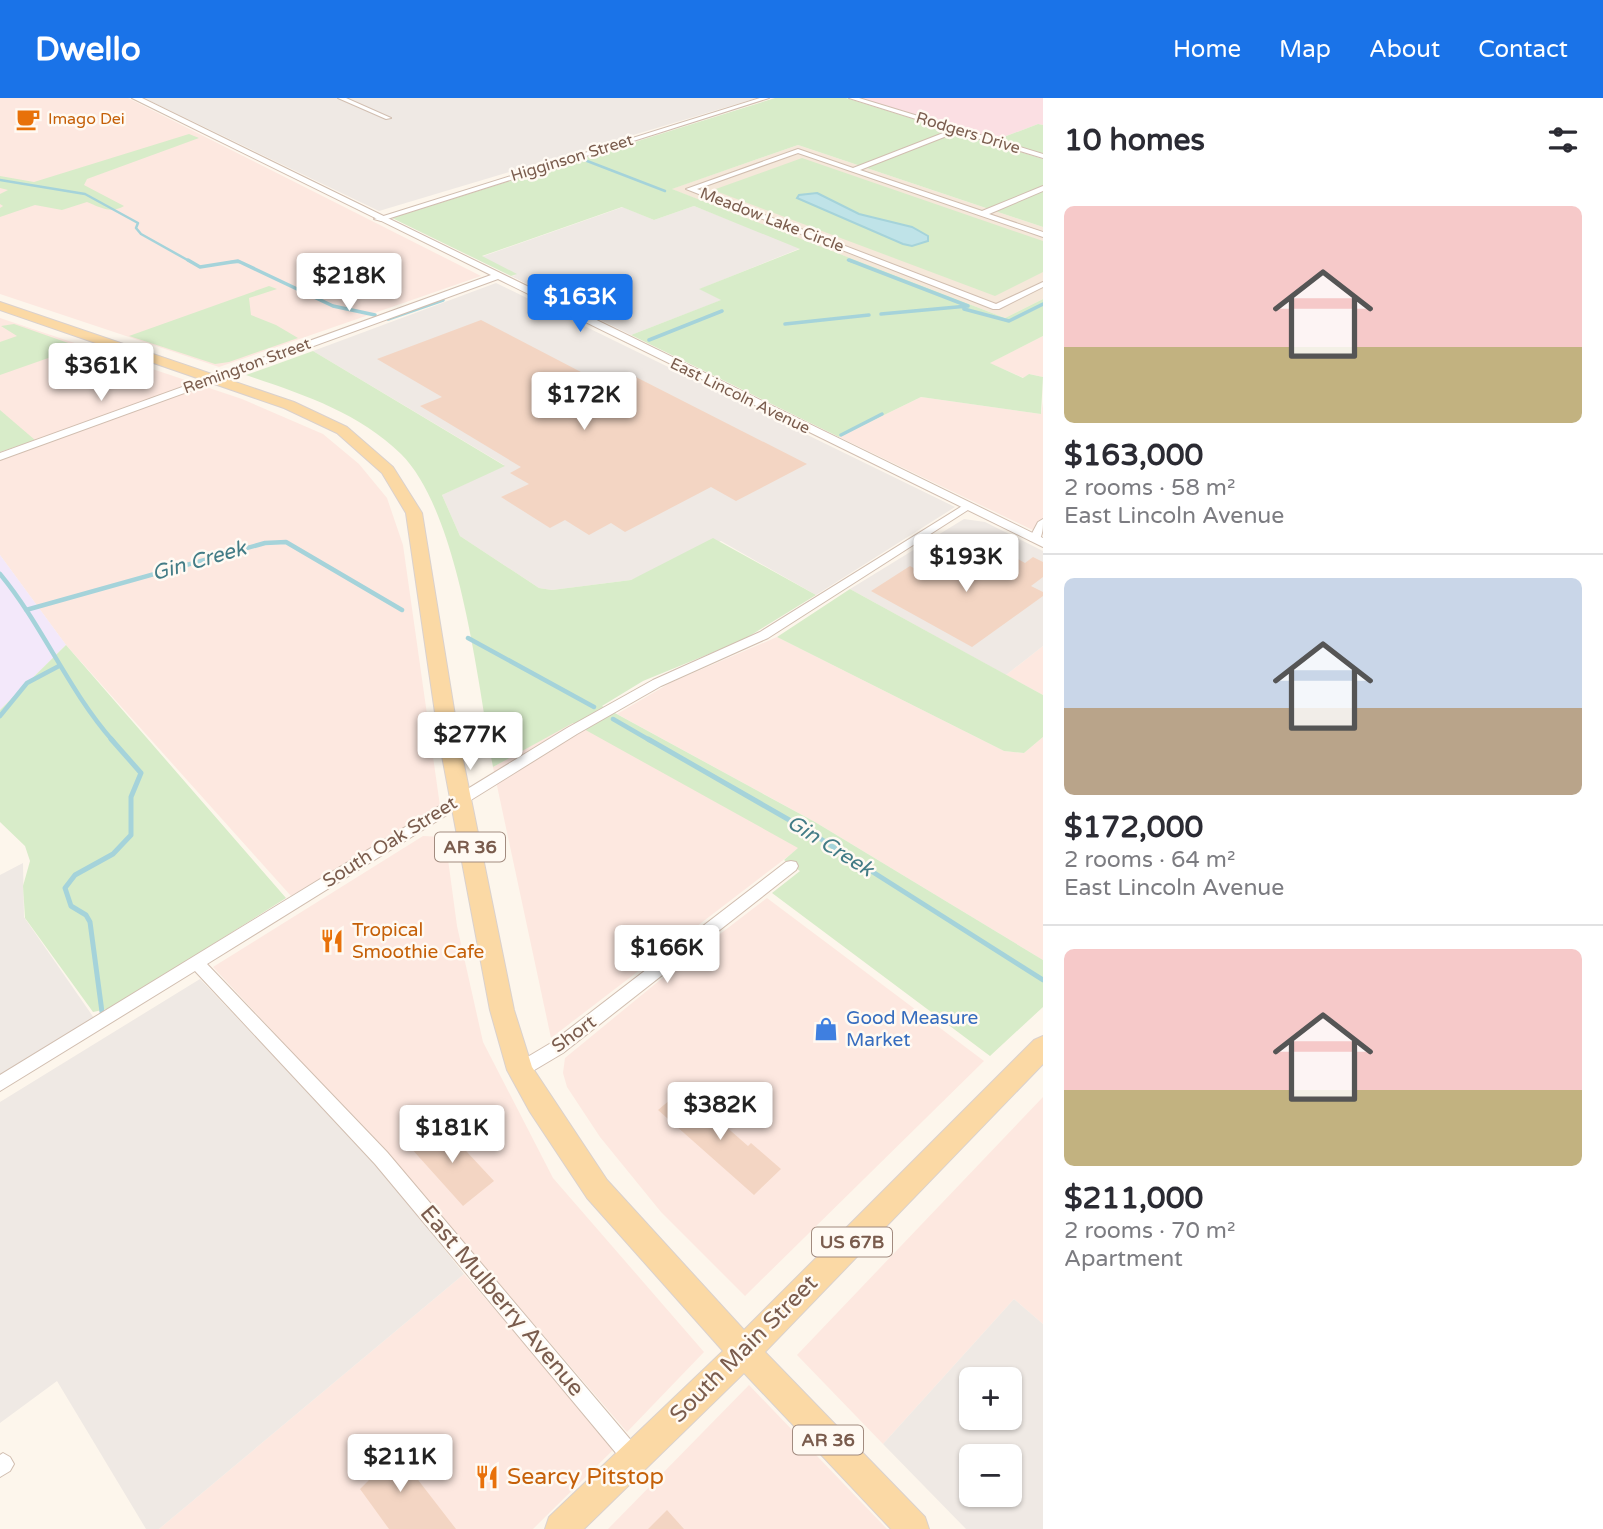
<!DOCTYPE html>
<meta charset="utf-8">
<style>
body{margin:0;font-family:"Varela Round",sans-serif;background:#f7f7f7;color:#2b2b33;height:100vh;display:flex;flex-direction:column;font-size:26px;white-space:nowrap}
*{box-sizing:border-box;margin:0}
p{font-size:23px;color:#7c7c81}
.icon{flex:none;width:38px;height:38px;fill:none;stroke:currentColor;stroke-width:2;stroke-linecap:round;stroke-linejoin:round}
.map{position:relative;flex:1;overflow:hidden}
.drawer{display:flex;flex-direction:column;background:#fff;width:560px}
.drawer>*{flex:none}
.fabs{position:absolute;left:959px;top:1269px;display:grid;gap:14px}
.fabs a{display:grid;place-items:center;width:63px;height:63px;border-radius:10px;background:#fff;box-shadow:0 2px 5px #0004;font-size:35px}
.price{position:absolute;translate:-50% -60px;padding:0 16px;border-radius:7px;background:#fff;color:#222;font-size:23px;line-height:46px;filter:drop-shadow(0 2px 4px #0008)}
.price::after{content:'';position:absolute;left:50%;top:42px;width:21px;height:16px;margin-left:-10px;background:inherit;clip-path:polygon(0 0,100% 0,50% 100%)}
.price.selected{background:#1a73e8;color:#fff}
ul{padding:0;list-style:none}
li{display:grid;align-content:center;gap:14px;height:371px;padding:0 21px}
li+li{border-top:2px solid #e1e1e2}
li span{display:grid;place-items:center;height:217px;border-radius:10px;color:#555}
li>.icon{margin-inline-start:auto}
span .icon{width:126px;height:126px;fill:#fffc;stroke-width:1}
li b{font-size:30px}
h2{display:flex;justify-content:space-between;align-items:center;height:84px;padding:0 21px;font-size:30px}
header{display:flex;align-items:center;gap:42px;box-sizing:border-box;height:98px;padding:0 35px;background:#1a73e8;color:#fff}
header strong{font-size:33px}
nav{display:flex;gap:38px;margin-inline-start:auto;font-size:24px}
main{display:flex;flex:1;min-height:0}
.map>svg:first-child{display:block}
.residential{fill:#f5e8da}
.commercial{fill:#fde8e0}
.industrial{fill:#efe9e4;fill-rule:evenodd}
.education{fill:#f3e8fa}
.medical{fill:#fbdfe3}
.green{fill:#d8ecc9}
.water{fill:#bfe3e8;stroke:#a5d3da;stroke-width:2}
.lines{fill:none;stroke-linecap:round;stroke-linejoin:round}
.stream-far3{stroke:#a5d3da;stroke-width:2.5}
.stream-far2{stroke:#a5d3da;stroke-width:3.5}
.stream-far1{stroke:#a5d3da;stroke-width:4.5}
.stream{stroke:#a5d3da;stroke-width:5}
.building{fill:#f3d5c3}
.minor-casing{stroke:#d1beb0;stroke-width:2}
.tertiary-casing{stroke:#d1beb0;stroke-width:2}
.primary-casing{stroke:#dad1cd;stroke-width:2}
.minor{fill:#fff;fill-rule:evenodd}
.tertiary{fill:#fff;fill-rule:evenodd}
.primary{fill:#fbd9a5;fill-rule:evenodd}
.labels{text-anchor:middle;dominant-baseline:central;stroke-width:5;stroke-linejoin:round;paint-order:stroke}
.far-food-label{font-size:16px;fill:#c56008;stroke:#fffaf3;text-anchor:start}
.far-street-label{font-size:16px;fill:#7a5c4d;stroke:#fffaf3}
.shield{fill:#fffaf3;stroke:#a28b7f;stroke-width:2}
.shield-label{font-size:18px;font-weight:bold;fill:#7a5c4d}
.street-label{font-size:19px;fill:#7a5c4d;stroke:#fffaf3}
.food-label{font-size:19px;fill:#c56008;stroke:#fffaf3;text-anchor:start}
.shop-label{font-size:19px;fill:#366cbe;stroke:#fffaf3;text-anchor:start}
.water-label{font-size:21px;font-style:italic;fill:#437c86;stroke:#fffaf3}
.near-street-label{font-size:23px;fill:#7a5c4d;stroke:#fffaf3}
.near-food-label{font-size:23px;fill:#c56008;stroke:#fffaf3;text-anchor:start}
</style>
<header>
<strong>Dwello</strong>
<nav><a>Home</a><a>Map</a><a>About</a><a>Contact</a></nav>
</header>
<main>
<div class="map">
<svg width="1043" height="1431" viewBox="0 0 1043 1431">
<rect width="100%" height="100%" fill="#fdf6ec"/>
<path class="residential" d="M798,47L1043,129V201L1005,220L671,91Z"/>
<path class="commercial" d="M0,0H128L481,178L219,269L0,196Z
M0,220L242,301L323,336L359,366L387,400L403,447L440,708L291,798L66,547L0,457Z
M1043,238V279L1029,276L1024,280L989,265Z
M921,299L1041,316L1043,304V437L839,339Z
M777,539L1004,653L1024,655L1043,639V862L815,724L617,616L670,585Z
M1043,548V597L1006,577Z
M573,624L799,750L551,940L493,669Z
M423,738L445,739L457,828L483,944L553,1080L704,1254L627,1334L387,1056L213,869Z
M767,800L984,963L745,1198L661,1114L600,1039L567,989L563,975L565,960L660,882Z
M1043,999V1226L1014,1201L883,1346L797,1257Z
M464,1176L615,1350L533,1431H159Z
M749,1287L887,1431H608Z"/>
<path class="industrial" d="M144,0H757L379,113Z
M694,108L801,150L700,191L722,202L631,237L511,178L516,177L481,159L623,109L654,122Z
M496,185L955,409L816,497L721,443L631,482L552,492L539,490L460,438L442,397L504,367L313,253Z
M964,421L985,424L1043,453V548L1006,577L850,491Z
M23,765L24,819L94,920L0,978V777Z
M200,881L376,1065L464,1176L159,1431H146L57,1283L0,1325V1004Z
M1014,1201L1043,1226V1431H966L883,1346ZM971,1281H1010V1320H971ZM971,1358H1010V1396H971Z"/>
<path class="education" d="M0,457L66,547L0,612Z"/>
<path class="medical" d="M859,0H1043V27L1038,26L996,42Z"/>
<path class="green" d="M775,0H846L1043,61V129L798,47L672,91L1005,220L1043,201V238L990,265L1023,280L1029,276L1043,279L1041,316L921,299L839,339L631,237L721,202L699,191L800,151L694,108L654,122L622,109L482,158L517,176L511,178L392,120Z
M1038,26L1043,27V57L996,42Z
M189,36L199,40L87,81L84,87L124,108C111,116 99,109 87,104L62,112L35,107L0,119V110L3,108L0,106V96L8,92L0,90V78L34,84Z
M802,60L1043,143V174L995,198L713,92Z
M269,188L277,191L249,200L251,217L276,227L298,240L229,264L215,266L129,238Z
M14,226L74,247L54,258L0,277V244L17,238L1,228Z
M313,253L505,368L442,397L460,438L539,490L552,492L631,482L713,440L816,497L743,542L643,583L602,608L815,724L1043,862V909L990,958L772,795L800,773L784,762L798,750L573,625L493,669C478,586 460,415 401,356C358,314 302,296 246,277Z
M0,312L35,342L0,354Z
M850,491L1043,597V639L1024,655L1004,653L777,539Z
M66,547L286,800L112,910L93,914L25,820L23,788L30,763L25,748L0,724V612Z"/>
<path class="water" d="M817,95L859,116L912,129L928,138V143L912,148L903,146L797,100L799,97Z"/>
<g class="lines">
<path class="stream-far3" d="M582,61L665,93
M0,82L85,96L138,125L136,130L141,136L191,164
M848,162L854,164
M231,164H240"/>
<path class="stream-far2" d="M188,162L200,169L238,163L333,208L375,217
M849,162L968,208L881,216
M964,211L1009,223L1043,206
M388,221L443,202
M785,226L869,217
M649,242L722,213
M841,337L882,316"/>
<path class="stream-far1" d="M0,476C43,528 68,592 113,643
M26,512L265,445L286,444L402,512
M468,540L594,609
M0,618L27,585L59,568
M613,621L651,643"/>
<path class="stream" d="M648,641L805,731L1043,882
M102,914L90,824L86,817L71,808L65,790L75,777L113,756L131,737V699L141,675L111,641"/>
</g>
<path class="building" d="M481,222L604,286L628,275L807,366L736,403L711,389L625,434L611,425L589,437L565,422L550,430L501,399L529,386L510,375L521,369L420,308L442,299L377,261Z
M956,450L998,472L1016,460L1025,465L1033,459L1043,464V479L1031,488L1043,494V498L972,549L871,493L910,468L921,474Z
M683,991L748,1048L751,1045L781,1071L754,1097L658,1012Z
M441,1026L494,1083L463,1108L410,1049Z
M388,1343L456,1431H389L360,1391L369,1382L359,1369Z
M667,1412L684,1431H648Z"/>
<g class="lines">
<g class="minor-casing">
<path id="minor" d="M338,0H346L391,20L386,21Z
M760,0H769L381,123L374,121Z
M849,0H859L1043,56V60L957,34L860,72L982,113L1043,88V93L989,116L1043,134V139L798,55L697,91L996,206L1043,184V189L999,211H993L686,91L798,51L853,70L951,32Z
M967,405L972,408L971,410L768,540L661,588L577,636L207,866L387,1054L640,1353L643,1360L640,1367L633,1370L626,1367L375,1066L195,873L0,993V977L567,630L653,582L760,534Z
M1043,421C1043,429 1043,436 1039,443H1031L1029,441L1038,424Z
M791,763L796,764L798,768L796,772L563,955L526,977L520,979L514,977L512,972L514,967L551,945L786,764Z
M3,1355L10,1359L14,1366L10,1373L0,1379V1357Z"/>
</g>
<g class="tertiary-casing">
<path id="tertiary" d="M132,0H142L1043,440V449L498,181L0,362V355L491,177Z"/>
</g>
<g class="primary-casing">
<path id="primary" d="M0,204L294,304L347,329L393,369L422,415L459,642L514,912L532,969L607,1082L744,1232L1034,942L1043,938V966L765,1254L925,1419L929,1431H891L744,1275L584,1431H545L549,1419L723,1253L587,1100L530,1014L507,972L490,912L439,642L406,415L382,375L337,335L284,310L0,212Z"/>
</g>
<use href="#minor" class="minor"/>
<use href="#tertiary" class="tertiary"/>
<use href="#primary" class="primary"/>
</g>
<defs>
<g id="cafe-bare" transform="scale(1.89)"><path d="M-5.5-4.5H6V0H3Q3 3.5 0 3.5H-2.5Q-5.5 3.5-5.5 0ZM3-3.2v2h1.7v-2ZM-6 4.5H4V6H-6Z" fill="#e8710a" stroke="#fffaf3" stroke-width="2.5" paint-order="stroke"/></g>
<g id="restaurant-bare" transform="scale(1.89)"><path d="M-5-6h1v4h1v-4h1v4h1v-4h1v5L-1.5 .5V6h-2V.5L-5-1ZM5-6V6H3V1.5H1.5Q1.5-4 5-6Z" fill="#e8710a" stroke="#fffaf3" stroke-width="2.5" paint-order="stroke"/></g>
<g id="shop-bare" transform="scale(1.89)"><path d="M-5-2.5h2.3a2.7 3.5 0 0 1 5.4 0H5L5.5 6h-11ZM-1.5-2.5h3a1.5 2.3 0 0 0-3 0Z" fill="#3f7fe0" stroke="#fffaf3" stroke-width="2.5" paint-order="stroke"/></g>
</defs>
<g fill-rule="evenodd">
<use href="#cafe-bare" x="28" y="21"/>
<use href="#restaurant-bare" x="332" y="843"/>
<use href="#shop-bare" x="826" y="931"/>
<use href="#restaurant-bare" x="487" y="1379"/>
</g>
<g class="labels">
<g class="far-food-label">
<text x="48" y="21">Imago Dei</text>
</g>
<g class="far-street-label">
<text transform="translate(968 35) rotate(17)">Rodgers Drive</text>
<text transform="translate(572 60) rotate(-17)">Higginson Street</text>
<text transform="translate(772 122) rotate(21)">Meadow Lake Circle</text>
<text transform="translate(247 268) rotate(-20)">Remington Street</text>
<text transform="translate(740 298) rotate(26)">East Lincoln Avenue</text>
</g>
<g class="shield">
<rect x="435" y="734.5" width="70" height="29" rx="5"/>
<rect x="812" y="1129.5" width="80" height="29" rx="5"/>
<rect x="793" y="1327.5" width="70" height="29" rx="5"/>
</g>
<g class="shield-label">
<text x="470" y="749">AR 36</text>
<text x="852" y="1144">US 67B</text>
<text x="828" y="1342">AR 36</text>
</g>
<g class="street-label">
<text transform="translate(390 744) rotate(-32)">South Oak Street</text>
<text transform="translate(574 936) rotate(-36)">Short</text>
</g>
<g class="food-label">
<text x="352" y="832">Tropical<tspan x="352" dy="22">Smoothie Cafe</tspan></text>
</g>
<g class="shop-label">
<text x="846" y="920">Good Measure<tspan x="846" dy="22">Market</tspan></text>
</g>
<g class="water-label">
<text transform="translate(199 463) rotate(-16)">Gin Creek</text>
<text transform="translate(830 748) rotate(32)">Gin Creek</text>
</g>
<g class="near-street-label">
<text transform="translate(502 1203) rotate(50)">East Mulberry Avenue</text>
<text transform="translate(744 1251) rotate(-45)">South Main Street</text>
</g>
<g class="near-food-label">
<text x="507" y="1379">Searcy Pitstop</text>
</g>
</g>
</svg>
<div class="fabs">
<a>+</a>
<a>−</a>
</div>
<b class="price" style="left:349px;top:215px">$218K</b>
<b class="price selected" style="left:580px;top:236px">$163K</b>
<b class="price" style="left:101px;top:305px">$361K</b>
<b class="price" style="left:584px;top:334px">$172K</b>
<b class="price" style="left:966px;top:496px">$193K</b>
<b class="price" style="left:470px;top:674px">$277K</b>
<b class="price" style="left:667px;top:887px">$166K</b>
<b class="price" style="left:720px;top:1044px">$382K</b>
<b class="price" style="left:452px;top:1067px">$181K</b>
<b class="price" style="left:400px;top:1396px">$211K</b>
</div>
<section class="drawer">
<h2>10 homes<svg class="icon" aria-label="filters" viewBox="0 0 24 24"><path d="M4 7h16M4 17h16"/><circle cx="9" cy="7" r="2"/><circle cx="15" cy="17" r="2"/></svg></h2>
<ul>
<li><span style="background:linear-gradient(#f6c9c9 65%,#c2b280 0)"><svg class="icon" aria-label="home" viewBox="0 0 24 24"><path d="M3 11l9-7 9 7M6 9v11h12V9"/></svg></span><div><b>$163,000</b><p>2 rooms · 58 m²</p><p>East Lincoln Avenue</p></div></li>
<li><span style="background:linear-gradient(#c9d6e8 60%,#b9a48a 0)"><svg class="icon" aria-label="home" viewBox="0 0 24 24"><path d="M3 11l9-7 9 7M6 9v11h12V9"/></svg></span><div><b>$172,000</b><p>2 rooms · 64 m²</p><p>East Lincoln Avenue</p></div></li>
<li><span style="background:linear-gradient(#f6c9c9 65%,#c2b280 0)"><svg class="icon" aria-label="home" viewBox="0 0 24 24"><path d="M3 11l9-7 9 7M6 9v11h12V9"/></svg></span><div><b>$211,000</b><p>2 rooms · 70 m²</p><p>Apartment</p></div></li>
</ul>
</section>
</main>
